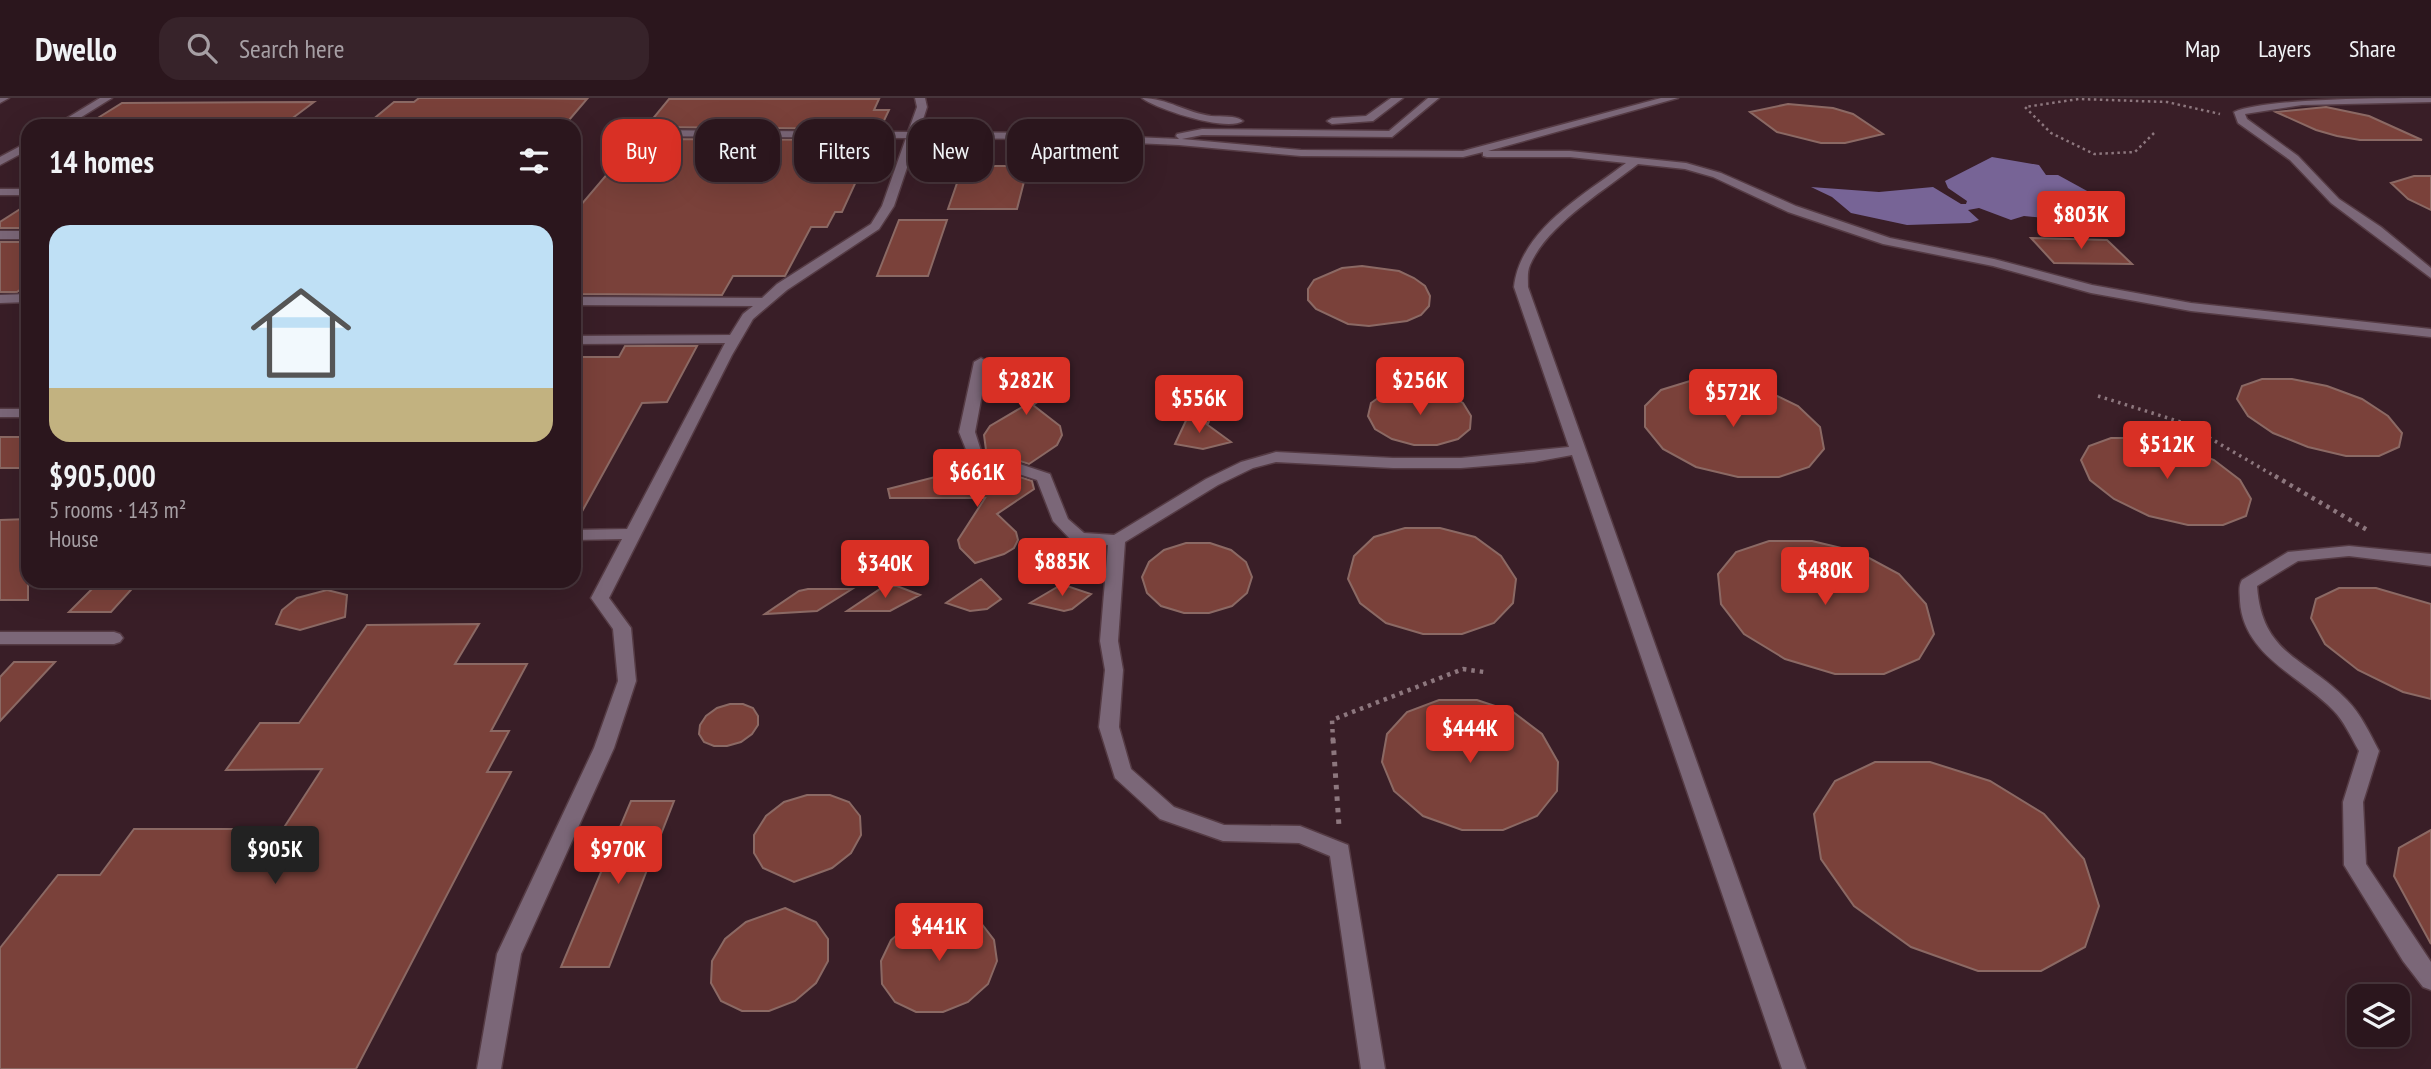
<!DOCTYPE html>
<meta charset="utf-8">
<style>
body{margin:0;font-family:"PT Sans Narrow",sans-serif;background:#37232a;color:#f1f3f6;height:100vh;display:flex;flex-direction:column;font-size:26px;white-space:nowrap}
*{box-sizing:border-box;margin:0}
p{font-size:23px;color:#a69fa4}
.icon{flex:none;width:38px;height:38px;fill:none;stroke:currentColor;stroke-width:2;stroke-linecap:round;stroke-linejoin:round}
.map{position:relative;flex:1;overflow:hidden}
.panel{position:absolute;left:21px;top:21px;width:560px;height:469px;display:flex;flex-direction:column;background:#2b161d;border-radius:21px;box-shadow:0 7px 28px #0002,0 0 0 2px #47353b}
.panel>*{flex:none}
.guide{position:absolute;left:602px;top:21px;width:665px;height:63px;display:flex;gap:14px}
.controls{position:absolute;left:2347px;top:886px;display:grid;gap:14px}
.controls a{display:grid;place-items:center;width:63px;height:63px;border-radius:14px;background:#2b161d;box-shadow:0 7px 28px #0002,0 0 0 2px #47353b;font-size:35px}
.price{position:absolute;translate:-50% -60px;padding:0 16px;border-radius:7px;background:#d93025;color:#fff;font-size:23px;line-height:46px;filter:drop-shadow(0 2px 4px #0008)}
.price::after{content:'';position:absolute;left:50%;top:42px;width:21px;height:16px;margin-left:-10px;background:inherit;clip-path:polygon(0 0,100% 0,50% 100%)}
.price.on{background:#222;color:#fff}
ul{padding:0;list-style:none}
li{display:grid;align-content:center;gap:14px;height:371px;padding:0 28px}
li span{display:grid;place-items:center;height:217px;border-radius:21px;color:#555}
li>.icon{margin-inline-start:auto}
span .icon{width:126px;height:126px;fill:#fffc;stroke-width:1}
li b{font-size:30px}
h2{display:flex;justify-content:space-between;align-items:center;height:84px;padding:0 28px;font-size:30px}
.chip{padding:0 24px;border-radius:21px;background:#2b161d;box-shadow:0 7px 28px #0002,0 0 0 2px #47353b;font-size:24px;line-height:63px}
.chip.on{background:#d93025;color:#fff}
header{display:flex;align-items:center;gap:42px;box-sizing:border-box;height:98px;padding:0 35px;background:#2b161d;border-bottom:2px solid #47353b}
header strong{font-size:33px}
nav{display:flex;gap:38px;margin-inline-start:auto;font-size:24px}
.search{width:490px;height:63px;background:#37232a;display:flex;align-items:center;gap:18px;box-sizing:border-box;padding:0 24px;border-radius:21px;color:#a69fa4;font-size:26px}
.map>svg:first-child{display:block}
.water{fill:#776496}
.building{fill:#7a413a;stroke:#8b6964;stroke-width:2}
.lines{fill:none;stroke-linecap:round;stroke-linejoin:round}
.service-casing{stroke:#553b44;stroke-width:3}
.path-far3{stroke:#8d777e;stroke-width:2.5;stroke-dasharray:2.5 3.5;stroke-linecap:butt}
.path-far2{stroke:#8d777e;stroke-width:3.5;stroke-dasharray:2.5 4.5;stroke-linecap:butt}
.path-far1{stroke:#8d777e;stroke-width:4.5;stroke-dasharray:3.5 5;stroke-linecap:butt}
.path{stroke:#8d777e;stroke-width:5;stroke-dasharray:4.5 7;stroke-linecap:butt}
.service{fill:#7b6778;fill-rule:evenodd}
</style>
<header>
<strong>Dwello</strong>
<div class="search"><svg class="icon" aria-label="search" viewBox="0 0 24 24"><circle cx="10" cy="10" r="6"/><path d="M15 15l6 6"/></svg>Search here</div>
<nav><a>Map</a><a>Layers</a><a>Share</a></nav>
</header>
<div class="map">
<svg width="2431" height="971" viewBox="0 0 2431 971">
<rect width="100%" height="100%" fill="#391e27"/>
<path class="water" d="M1992,59L2039,67L2046,77H2058L2109,105L2098,116L2055,121L2024,118L2011,122L1979,110L1968,112L1979,122L1970,125L1907,127L1851,115L1832,99L1811,89L1879,94L1933,89L1961,106H1966L1967,103L1948,90L1945,83Z"/>
<path class="building" d="M419,0H517L587,1L564,28H365L394,4H414Z
M669,1H879L874,12H889L880,31L646,29Z
M314,4L282,28H85L122,5Z
M1788,6L1833,10L1853,16L1883,36L1845,45H1821L1777,34L1750,14Z
M2326,9L2369,18L2422,42H2360L2337,38L2316,32L2276,14Z
M637,41L875,42L842,114H835L827,129H811L785,178H733L722,197L574,196V115Z
M963,68H1028L1017,111H948Z
M2414,78H2431V112L2408,101L2391,85Z
M28,106V130H0V124Z
M899,122H947L928,178H877Z
M2031,140L2107,142L2132,166L2054,165Z
M0,144H28V186L17,194H0Z
M1362,168L1399,173L1414,180L1425,188L1430,198L1429,208L1421,217L1407,223L1369,228L1348,226L1316,211L1308,202V191L1314,182L1342,170Z
M625,248H697L667,304L642,305L574,428V259H619Z
M1029,269L1053,272L1065,280L1058,291L1033,307L1060,328L1062,337L1057,347L1029,366L986,352L984,337L990,328L1024,308L999,288L1007,277Z
M2262,281H2292L2327,288L2362,301L2388,318L2402,335L2399,349L2379,358H2346L2308,349L2273,335L2248,318L2237,301L2242,288Z
M1690,283H1727L1765,292L1798,308L1820,329L1824,351L1809,369L1779,379H1738L1696,369L1663,351L1645,329V308L1661,292Z
M1193,289L1220,294L1208,326L1168,295Z
M1403,291H1425L1447,296L1463,305L1471,318L1470,331L1458,341L1437,347H1414L1392,341L1375,331L1368,318L1371,305L1384,296Z
M1190,314L1231,344L1203,351L1175,346Z
M0,339H28V370H0Z
M2111,340H2143L2180,348L2214,362L2240,382L2251,401L2246,418L2223,427H2188L2149,418L2114,401L2090,382L2081,362L2089,348Z
M989,369L1032,383L1034,391L997,416L1016,434L1018,442L1014,450L1004,456L975,465L960,450L958,442L985,400H890L888,391L947,376L992,387Z
M28,421V502H0V422Z
M1405,430H1440L1475,439L1501,458L1516,481L1513,505L1494,525L1462,536H1423L1386,525L1360,505L1348,481L1354,458L1374,439Z
M1769,443H1812L1858,454L1899,476L1926,506L1934,536L1919,561L1884,576H1835L1785,561L1744,536L1721,506L1718,476L1736,454Z
M1186,445H1210L1231,452L1246,464L1252,479L1247,495L1232,508L1209,515H1184L1161,508L1147,495L1142,479L1149,464L1164,452Z
M981,481L1001,501L987,511L970,513L946,505Z
M100,483H139L111,514H69Z
M888,488H897L920,497L890,513H847L880,491Z
M1059,488H1067L1091,496L1072,511L1064,513L1030,505Z
M2339,490H2376L2431,506V601L2403,594L2358,572L2325,546L2311,520L2316,501Z
M808,491H852L817,513L765,516L799,493Z
M327,492L347,497L345,519L300,532L276,526L282,512L297,500Z
M479,526L455,566H527L491,633H509L487,674H511L356,971H0V850L58,777H100L134,731H283L322,671L226,672L260,625H299L367,527Z
M14,564H55L0,623V579Z
M1439,602H1477L1513,614L1542,636L1558,664L1557,693L1537,718L1503,732H1462L1423,718L1394,693L1382,664L1387,636L1407,614Z
M730,606H743L753,610L758,618V627L752,636L741,644L727,648H714L704,644L699,636L700,627L706,618L717,610Z
M1875,664H1930L1990,683L2044,716L2084,761L2099,808L2085,849L2041,873H1978L1911,849L1854,808L1821,761L1814,716L1835,683Z
M807,697H830L849,704L860,718L861,737L851,755L832,770L794,784L763,770L754,755V737L766,718L784,704Z
M631,703H674L609,869H561Z
M2431,732V846L2394,778L2399,750Z
M785,810L816,824L828,841V863L816,885L795,903L769,913H742L721,903L711,885L712,863L725,841L746,824Z
M935,816H960L981,825L994,842L997,863L988,886L968,904L943,914H916L895,904L882,886L881,863L891,842L911,825Z"/>
<g class="lines">
<g class="service-casing">
<path id="service" d="M0,0H9L0,5Z
M100,0H112L67,28H54Z
M915,0H925L927,9L919,34L1044,35L1179,41L1176,38L1177,36L1202,31L1389,33L1428,0H1439L1392,39L1202,37L1182,41L1301,52L1463,53L1661,0H1678L1488,53H1570L1686,65L1721,75L1796,108L1890,140L1994,161L2092,187L2191,205L2431,231V239L2191,213L2091,195L1993,168L1883,146L1788,114L1713,79L1685,71L1638,66C1605,92 1547,127 1530,167C1527,174 1528,182 1528,189L1806,971H1782L1572,357L1534,364L1461,370H1393L1276,364L1253,370L1218,387L1125,444L1118,543L1123,572L1119,629L1131,671L1174,709L1224,727L1300,728L1348,747L1385,971H1361L1330,758L1299,745L1223,743L1160,721L1115,680L1099,629L1105,572L1100,543L1108,447L1073,444L1053,423L1037,382L969,359L959,334L974,264L981,260L988,264L975,334L981,353L1050,376L1068,421L1084,435L1114,437L1206,381L1241,364L1276,354L1393,360H1461L1569,349L1514,189C1520,132 1584,97 1626,65L1570,59H1487L1483,58V54L1463,59L1301,58L1179,47L1044,41L917,40L894,108L879,131L787,192L753,221L732,257L609,500L631,530L636,583L614,650L521,856L501,971H477L497,856L594,650L618,583L613,531L591,500L622,441L574,442V432L627,431L725,245L574,246V238L730,237L743,216L753,208L574,207V199L762,200L777,186L871,126L882,108L906,40L637,38L632,35L637,32L908,34L917,9Z
M1142,0C1167,0 1187,15 1211,18C1222,19 1235,17 1243,23C1227,34 1158,12 1142,0Z
M1391,0H1403L1373,23L1332,26L1327,23L1332,20L1366,18Z
M2431,0V4L2302,7L2245,16L2247,21L2298,58L2339,101L2381,129L2431,170V180L2331,105L2290,62L2238,25L2234,14C2265,0 2389,0 2431,0Z
M28,44V52L0,67V59Z
M0,91H28V97H0Z
M0,133H28V141H0Z
M28,196V204L0,205V197Z
M0,311H28V319H0Z
M2349,448L2431,456V468L2349,458L2298,463L2257,488C2262,558 2306,559 2347,602C2361,616 2370,636 2379,653L2363,704L2366,766L2431,864V892L2423,889L2403,863L2344,767L2343,704L2359,653C2351,639 2344,623 2333,612C2300,578 2243,557 2240,503C2240,495 2238,489 2242,482L2288,454Z
M0,534H114L120,536L123,540L120,544L114,546H0Z"/>
</g>
<path class="path-far3" d="M2154,35L2135,54L2094,56L2051,35L2025,9L2079,1L2167,4L2220,16"/>
<path class="path-far2" d="M2098,298L2184,325L2278,380"/>
<path class="path-far1" d="M2275,378L2369,433
M1333,643L1332,622L1463,571L1484,574"/>
<path class="path" d="M1333,641L1339,728"/>
<use href="#service" class="service"/>
</g>
</svg>
<div class="controls">
<a><svg class="icon" aria-label="layers" viewBox="0 0 24 24"><path d="M12 4l9 5-9 5-9-5zM3 14l9 5 9-5"/></svg></a>
</div>
<b class="price" style="left:2081px;top:153px">$803K</b>
<b class="price" style="left:1026px;top:319px">$282K</b>
<b class="price" style="left:1420px;top:319px">$256K</b>
<b class="price" style="left:1733px;top:331px">$572K</b>
<b class="price" style="left:1199px;top:337px">$556K</b>
<b class="price" style="left:2167px;top:383px">$512K</b>
<b class="price" style="left:977px;top:411px">$661K</b>
<b class="price" style="left:1062px;top:500px">$885K</b>
<b class="price" style="left:885px;top:502px">$340K</b>
<b class="price" style="left:1825px;top:509px">$480K</b>
<b class="price" style="left:1470px;top:667px">$444K</b>
<b class="price on" style="left:275px;top:788px">$905K</b>
<b class="price" style="left:618px;top:788px">$970K</b>
<b class="price" style="left:939px;top:865px">$441K</b>
<div class="guide">
<a class="chip on">Buy</a>
<a class="chip">Rent</a>
<a class="chip">Filters</a>
<a class="chip">New</a>
<a class="chip">Apartment</a>
</div>
<section class="panel">
<h2>14 homes<svg class="icon" aria-label="filters" viewBox="0 0 24 24"><path d="M4 7h16M4 17h16"/><circle cx="9" cy="7" r="2"/><circle cx="15" cy="17" r="2"/></svg></h2>
<ul>
<li><span style="background:linear-gradient(#bfe0f5 75%,#c2b280 0)"><svg class="icon" aria-label="home" viewBox="0 0 24 24"><path d="M3 11l9-7 9 7M6 9v11h12V9"/></svg></span><div><b>$905,000</b><p>5 rooms · 143 m²</p><p>House</p></div></li>
</ul>
</section>
</div>
